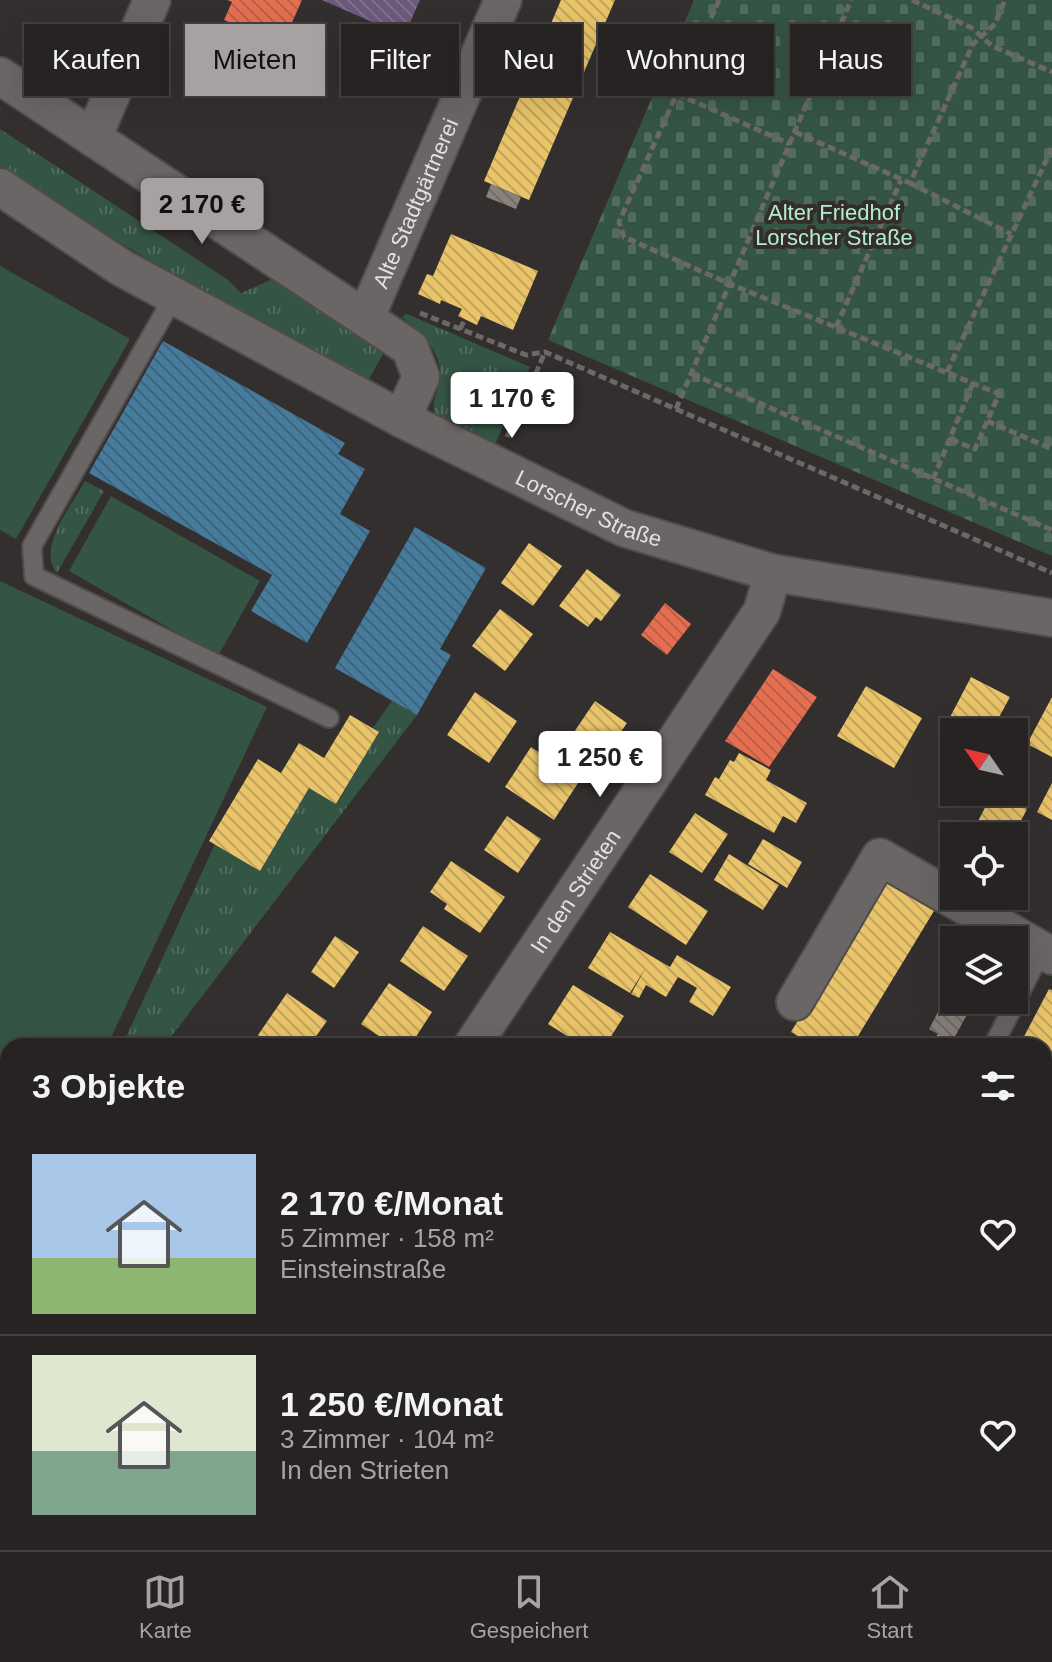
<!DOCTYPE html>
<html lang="de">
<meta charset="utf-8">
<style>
body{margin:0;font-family:Arial,sans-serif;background:#2f2b2b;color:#f1f3f6;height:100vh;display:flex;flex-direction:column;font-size:30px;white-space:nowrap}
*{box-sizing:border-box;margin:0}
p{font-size:26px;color:#a4a4a6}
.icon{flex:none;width:44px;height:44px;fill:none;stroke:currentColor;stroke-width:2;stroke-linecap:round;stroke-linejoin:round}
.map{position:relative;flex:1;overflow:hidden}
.side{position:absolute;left:0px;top:1038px;width:1052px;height:512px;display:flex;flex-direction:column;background:#272323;border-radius:24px 24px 0 0;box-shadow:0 8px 32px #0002,0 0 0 2px #434041}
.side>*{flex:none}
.top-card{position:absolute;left:24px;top:24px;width:1004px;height:72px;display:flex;gap:16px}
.needle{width:52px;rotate:304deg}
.controls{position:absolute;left:940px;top:718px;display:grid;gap:16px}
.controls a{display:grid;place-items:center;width:88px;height:88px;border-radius:0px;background:#272323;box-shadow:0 8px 32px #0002,0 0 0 2px #434041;font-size:40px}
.price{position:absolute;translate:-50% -68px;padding:0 18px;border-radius:8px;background:#fff;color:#222;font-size:26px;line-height:52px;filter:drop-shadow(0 2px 4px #0008)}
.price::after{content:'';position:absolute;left:50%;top:48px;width:24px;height:18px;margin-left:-12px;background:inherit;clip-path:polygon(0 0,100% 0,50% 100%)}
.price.active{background:#a8a1a1;color:#111}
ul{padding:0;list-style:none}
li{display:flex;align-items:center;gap:24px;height:200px;padding:0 32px}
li+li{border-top:2px solid #434041}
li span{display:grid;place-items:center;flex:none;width:224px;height:160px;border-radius:0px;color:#555}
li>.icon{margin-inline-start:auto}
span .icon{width:96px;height:96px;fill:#fffc;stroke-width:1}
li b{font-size:34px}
h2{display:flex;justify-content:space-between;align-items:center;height:96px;padding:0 32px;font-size:34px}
.chip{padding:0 28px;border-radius:0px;background:#272323;box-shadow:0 8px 32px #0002,0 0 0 2px #434041;font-size:28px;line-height:72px}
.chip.active{background:#a8a1a1;color:#111}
.tabs{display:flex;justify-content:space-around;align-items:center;height:112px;border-top:2px solid #434041;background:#272323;font-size:22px;color:#a4a4a6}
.tabs a{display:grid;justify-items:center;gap:4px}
.tabs .active{color:#a8a1a1}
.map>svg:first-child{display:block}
.grass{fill:url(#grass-tufts)}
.cemetery{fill:url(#cemetery-stones)}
.garden{fill:#355544}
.homes{fill:url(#homes-back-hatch)}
.shops{fill:url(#shops-back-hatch)}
.offices{fill:url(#offices-back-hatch)}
.public{fill:url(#public-back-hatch)}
.industry{fill:url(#industry-back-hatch)}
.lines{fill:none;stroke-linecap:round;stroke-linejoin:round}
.lane-casing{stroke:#504c4c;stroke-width:22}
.street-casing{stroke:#504c4c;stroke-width:40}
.secondary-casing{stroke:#504c4c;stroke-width:48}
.path{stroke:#6c6868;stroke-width:5;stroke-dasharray:8 4;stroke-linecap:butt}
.lane{stroke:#6b6666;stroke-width:18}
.street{stroke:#6b6666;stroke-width:36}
.secondary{stroke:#72696a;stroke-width:44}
.labels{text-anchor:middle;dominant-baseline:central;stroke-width:8;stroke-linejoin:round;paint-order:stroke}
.street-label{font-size:22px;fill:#e6dfdf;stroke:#372c2c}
.park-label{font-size:22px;fill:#acf1cb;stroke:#372c2c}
</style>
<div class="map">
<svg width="1052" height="1550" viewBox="0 0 1052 1550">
<defs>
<pattern id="grass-tufts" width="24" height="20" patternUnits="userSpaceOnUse" patternTransform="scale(2)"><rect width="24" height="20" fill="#355544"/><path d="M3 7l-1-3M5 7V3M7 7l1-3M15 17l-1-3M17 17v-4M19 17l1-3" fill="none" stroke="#526d5f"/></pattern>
<pattern id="cemetery-stones" width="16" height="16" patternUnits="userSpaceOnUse" patternTransform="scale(2)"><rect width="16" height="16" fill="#355544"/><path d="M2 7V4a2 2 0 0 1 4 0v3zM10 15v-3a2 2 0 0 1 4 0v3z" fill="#526d5f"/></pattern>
<pattern id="homes-back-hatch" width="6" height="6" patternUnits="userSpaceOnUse" patternTransform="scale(2)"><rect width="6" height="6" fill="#e9c46a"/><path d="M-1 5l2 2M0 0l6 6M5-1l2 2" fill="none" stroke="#c0a460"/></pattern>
<pattern id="shops-back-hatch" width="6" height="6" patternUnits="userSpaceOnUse" patternTransform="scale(2)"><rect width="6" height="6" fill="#e76f51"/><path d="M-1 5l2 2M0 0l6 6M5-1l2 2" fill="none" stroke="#b6624d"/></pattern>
<pattern id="offices-back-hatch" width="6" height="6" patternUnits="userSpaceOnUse" patternTransform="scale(2)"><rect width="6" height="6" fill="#6d597a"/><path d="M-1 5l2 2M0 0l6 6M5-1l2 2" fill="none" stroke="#82708c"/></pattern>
<pattern id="public-back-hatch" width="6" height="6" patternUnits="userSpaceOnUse" patternTransform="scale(2)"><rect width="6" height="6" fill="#457b9d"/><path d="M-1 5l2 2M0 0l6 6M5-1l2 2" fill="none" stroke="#456274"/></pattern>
<pattern id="industry-back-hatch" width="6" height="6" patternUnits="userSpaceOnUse" patternTransform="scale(2)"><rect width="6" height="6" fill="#8a817c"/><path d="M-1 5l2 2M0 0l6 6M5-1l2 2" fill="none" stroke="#726b68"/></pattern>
</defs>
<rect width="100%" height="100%" fill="#342f2f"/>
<path class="grass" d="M0,129L228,280L241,293L272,279L383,354L369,379C242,316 118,245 0,166Z
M407,314L530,367L495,444L435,414C431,404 436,397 438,388C448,356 424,336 402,317Z
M85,481L104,491L57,573C36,549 72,505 85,481Z
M392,701L417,715L164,1046H122L215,844L260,871L309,788L337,804L378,733L373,728Z
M0,1143L8,1147V1227L0,1224Z"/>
<path class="cemetery" d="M694,0H1052V556L548,340Z"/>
<path class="garden" d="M0,266L130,339L16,539L0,530Z
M111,496L260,581L218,656L69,571Z
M0,581L267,707L107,1046H8V1139L0,1135Z"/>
<path class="homes" d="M561,0H615L529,200L484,181Z
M451,234L538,271L513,330L481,316L477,325L458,316L462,309L441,300L440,304L418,294L427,274L433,276Z
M529,543L562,566L533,606L501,583Z
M587,569L621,595L601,621L596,617L588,627L559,606Z
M500,609L533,634L505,671L472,646Z
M971,677L1010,697L991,732H969L948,721Z
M866,686L922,718L894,768L837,736Z
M475,692L517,721L489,763L447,735Z
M1052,697V757L1027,744Z
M595,701L627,723L598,765L566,744Z
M350,715L379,732L336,804L309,788L260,871L209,841L258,759L281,773L299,743L324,758Z
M531,747L580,780L554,820L505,787Z
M739,753L771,770L766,780L807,803L796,823L783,816L774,833L705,795L715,777L719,779L730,760L734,762Z
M1052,783V820L1037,812Z
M993,792L1027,809L1013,836H988L974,829Z
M695,813L728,834L702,873L669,852Z
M507,816L541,839L518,873L484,850Z
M962,825L982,836H956Z
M763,839L802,862L787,888L748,864Z
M954,839V887L933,875Z
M729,854L779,885L763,910L714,880Z
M451,861L505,897L480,933L444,909L447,904L430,892Z
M650,874L708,911L686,945L628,907Z
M884,875L937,906L852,1046H814L791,1032Z
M423,926L468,956L444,991L400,961Z
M610,932L670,967L677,955L731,987L713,1016L689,1002L697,988L678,977L666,997L646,985L639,998L631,994L646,967L630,993L588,968Z
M335,936L359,952L334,988L311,972Z
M389,983L432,1012L410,1046H394L361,1024Z
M573,985L624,1016L605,1046H583L548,1024Z
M1049,989L1052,990V1104L1044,1119V1046H1019Z
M287,993L327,1021L309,1046H274L258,1035Z
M938,1034L952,1042L960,1046H931Z
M1044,1334L1052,1338V1357L1044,1372Z
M0,1355L8,1356L3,1400L0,1399Z
M7,1495H8V1543L0,1541Z
M11,1542H40L39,1549Z
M453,1542H487L485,1549Z
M524,1542H605L604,1550H522Z"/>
<path class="shops" d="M227,0H302L282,45L224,20L232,2Z
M665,603L691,624L667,655L641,635Z
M773,669L817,697L769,767L725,741Z"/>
<path class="offices" d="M322,0H420L404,36Z"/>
<path class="public" d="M163,341L345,443L338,454L365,469L340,514L370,531L307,643L251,611L272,575L89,473Z
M415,527L486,568L440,649L451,655L417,715L335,668Z"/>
<path class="industry" d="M491,184L521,197L516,209L486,197Z
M954,982V1000H975L952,1042L929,1029Z"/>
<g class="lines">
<g class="lane-casing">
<path id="lane" d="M174,296L32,546L34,576L329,718
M993,1046L1042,950"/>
</g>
<g class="street-casing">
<g id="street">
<path d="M0,76L410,348L421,377L402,419"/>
<path d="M93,138L152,0"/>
<path id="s1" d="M0,187L122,268L402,419L624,528L773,573L1052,618"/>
<path id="s2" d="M366,317L503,0"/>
<path d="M795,1002L880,857L1052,956"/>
<path id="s3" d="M472,1046L762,611L773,573"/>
<path d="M0,1244L8,1246"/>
<path d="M1044,1433L1052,1438"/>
<path d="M87,1550L89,1542"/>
</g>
</g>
<g class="secondary-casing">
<path id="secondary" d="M1044,1521L1052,1507"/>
</g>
<path class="path" d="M719,0L619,222L624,237L730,284L999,394L975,449L950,439
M912,0L972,28L992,46L1052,72
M677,94L790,144
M795,132L910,183L973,44L995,24L1005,0
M910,183L1011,234
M420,313L526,355L545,352L1052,573
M836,327L901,180
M460,329L465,319
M947,372L1052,148
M692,374L1052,530
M526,396L545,352
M676,409L851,0
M987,421L1052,449
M507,437L526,396L542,404
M933,479L973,383
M993,1550L997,1542"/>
<use href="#lane" class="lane"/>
<use href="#street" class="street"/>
<use href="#secondary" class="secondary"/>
</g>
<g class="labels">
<g class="street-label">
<text stroke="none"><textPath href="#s2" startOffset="124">Alte Stadtgärtnerei</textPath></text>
<text stroke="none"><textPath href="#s1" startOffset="672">Lorscher Straße</textPath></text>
<text stroke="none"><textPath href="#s3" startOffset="186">In den Strieten</textPath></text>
</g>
<g class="park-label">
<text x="834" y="212">Alter Friedhof<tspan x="834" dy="25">Lorscher Straße</tspan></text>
</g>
</g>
</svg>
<div class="controls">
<a><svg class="needle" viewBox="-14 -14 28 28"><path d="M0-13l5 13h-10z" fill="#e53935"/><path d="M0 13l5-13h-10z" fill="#a4a4a6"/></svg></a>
<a><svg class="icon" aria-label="locate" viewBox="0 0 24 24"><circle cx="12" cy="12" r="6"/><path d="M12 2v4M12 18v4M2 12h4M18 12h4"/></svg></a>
<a><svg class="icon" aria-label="layers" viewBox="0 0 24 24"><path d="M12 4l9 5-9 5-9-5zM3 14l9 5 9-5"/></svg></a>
</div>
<b class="price active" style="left:202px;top:246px">2 170 €</b>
<b class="price" style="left:512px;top:440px">1 170 €</b>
<b class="price" style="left:600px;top:799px">1 250 €</b>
<div class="top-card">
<a class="chip">Kaufen</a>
<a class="chip active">Mieten</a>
<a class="chip">Filter</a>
<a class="chip">Neu</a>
<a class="chip">Wohnung</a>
<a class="chip">Haus</a>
</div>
<section class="side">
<h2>3 Objekte<svg class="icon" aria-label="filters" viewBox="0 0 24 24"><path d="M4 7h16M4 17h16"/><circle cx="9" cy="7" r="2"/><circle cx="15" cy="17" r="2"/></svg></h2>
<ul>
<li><span style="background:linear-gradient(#a9c7e8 65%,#8fb573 0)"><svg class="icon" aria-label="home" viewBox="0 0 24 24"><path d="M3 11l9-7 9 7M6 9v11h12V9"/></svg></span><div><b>2 170 €/Monat</b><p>5 Zimmer · 158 m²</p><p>Einsteinstraße</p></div><svg class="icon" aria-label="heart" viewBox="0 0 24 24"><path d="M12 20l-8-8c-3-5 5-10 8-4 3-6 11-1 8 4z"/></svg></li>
<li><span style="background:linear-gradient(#dfe7d0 60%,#7fa58c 0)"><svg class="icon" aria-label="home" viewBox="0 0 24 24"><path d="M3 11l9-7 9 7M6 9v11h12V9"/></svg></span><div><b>1 250 €/Monat</b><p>3 Zimmer · 104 m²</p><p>In den Strieten</p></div><svg class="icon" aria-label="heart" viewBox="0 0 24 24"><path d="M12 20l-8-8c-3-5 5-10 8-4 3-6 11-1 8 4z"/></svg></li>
</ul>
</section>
</div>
<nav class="tabs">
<a class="active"><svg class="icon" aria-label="map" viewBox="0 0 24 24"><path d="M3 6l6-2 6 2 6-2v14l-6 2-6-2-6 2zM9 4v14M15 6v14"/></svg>Karte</a>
<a><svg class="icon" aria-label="saved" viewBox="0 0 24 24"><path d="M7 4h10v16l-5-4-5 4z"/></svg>Gespeichert</a>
<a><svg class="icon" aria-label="home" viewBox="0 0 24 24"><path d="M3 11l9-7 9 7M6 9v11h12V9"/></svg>Start</a>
</nav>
